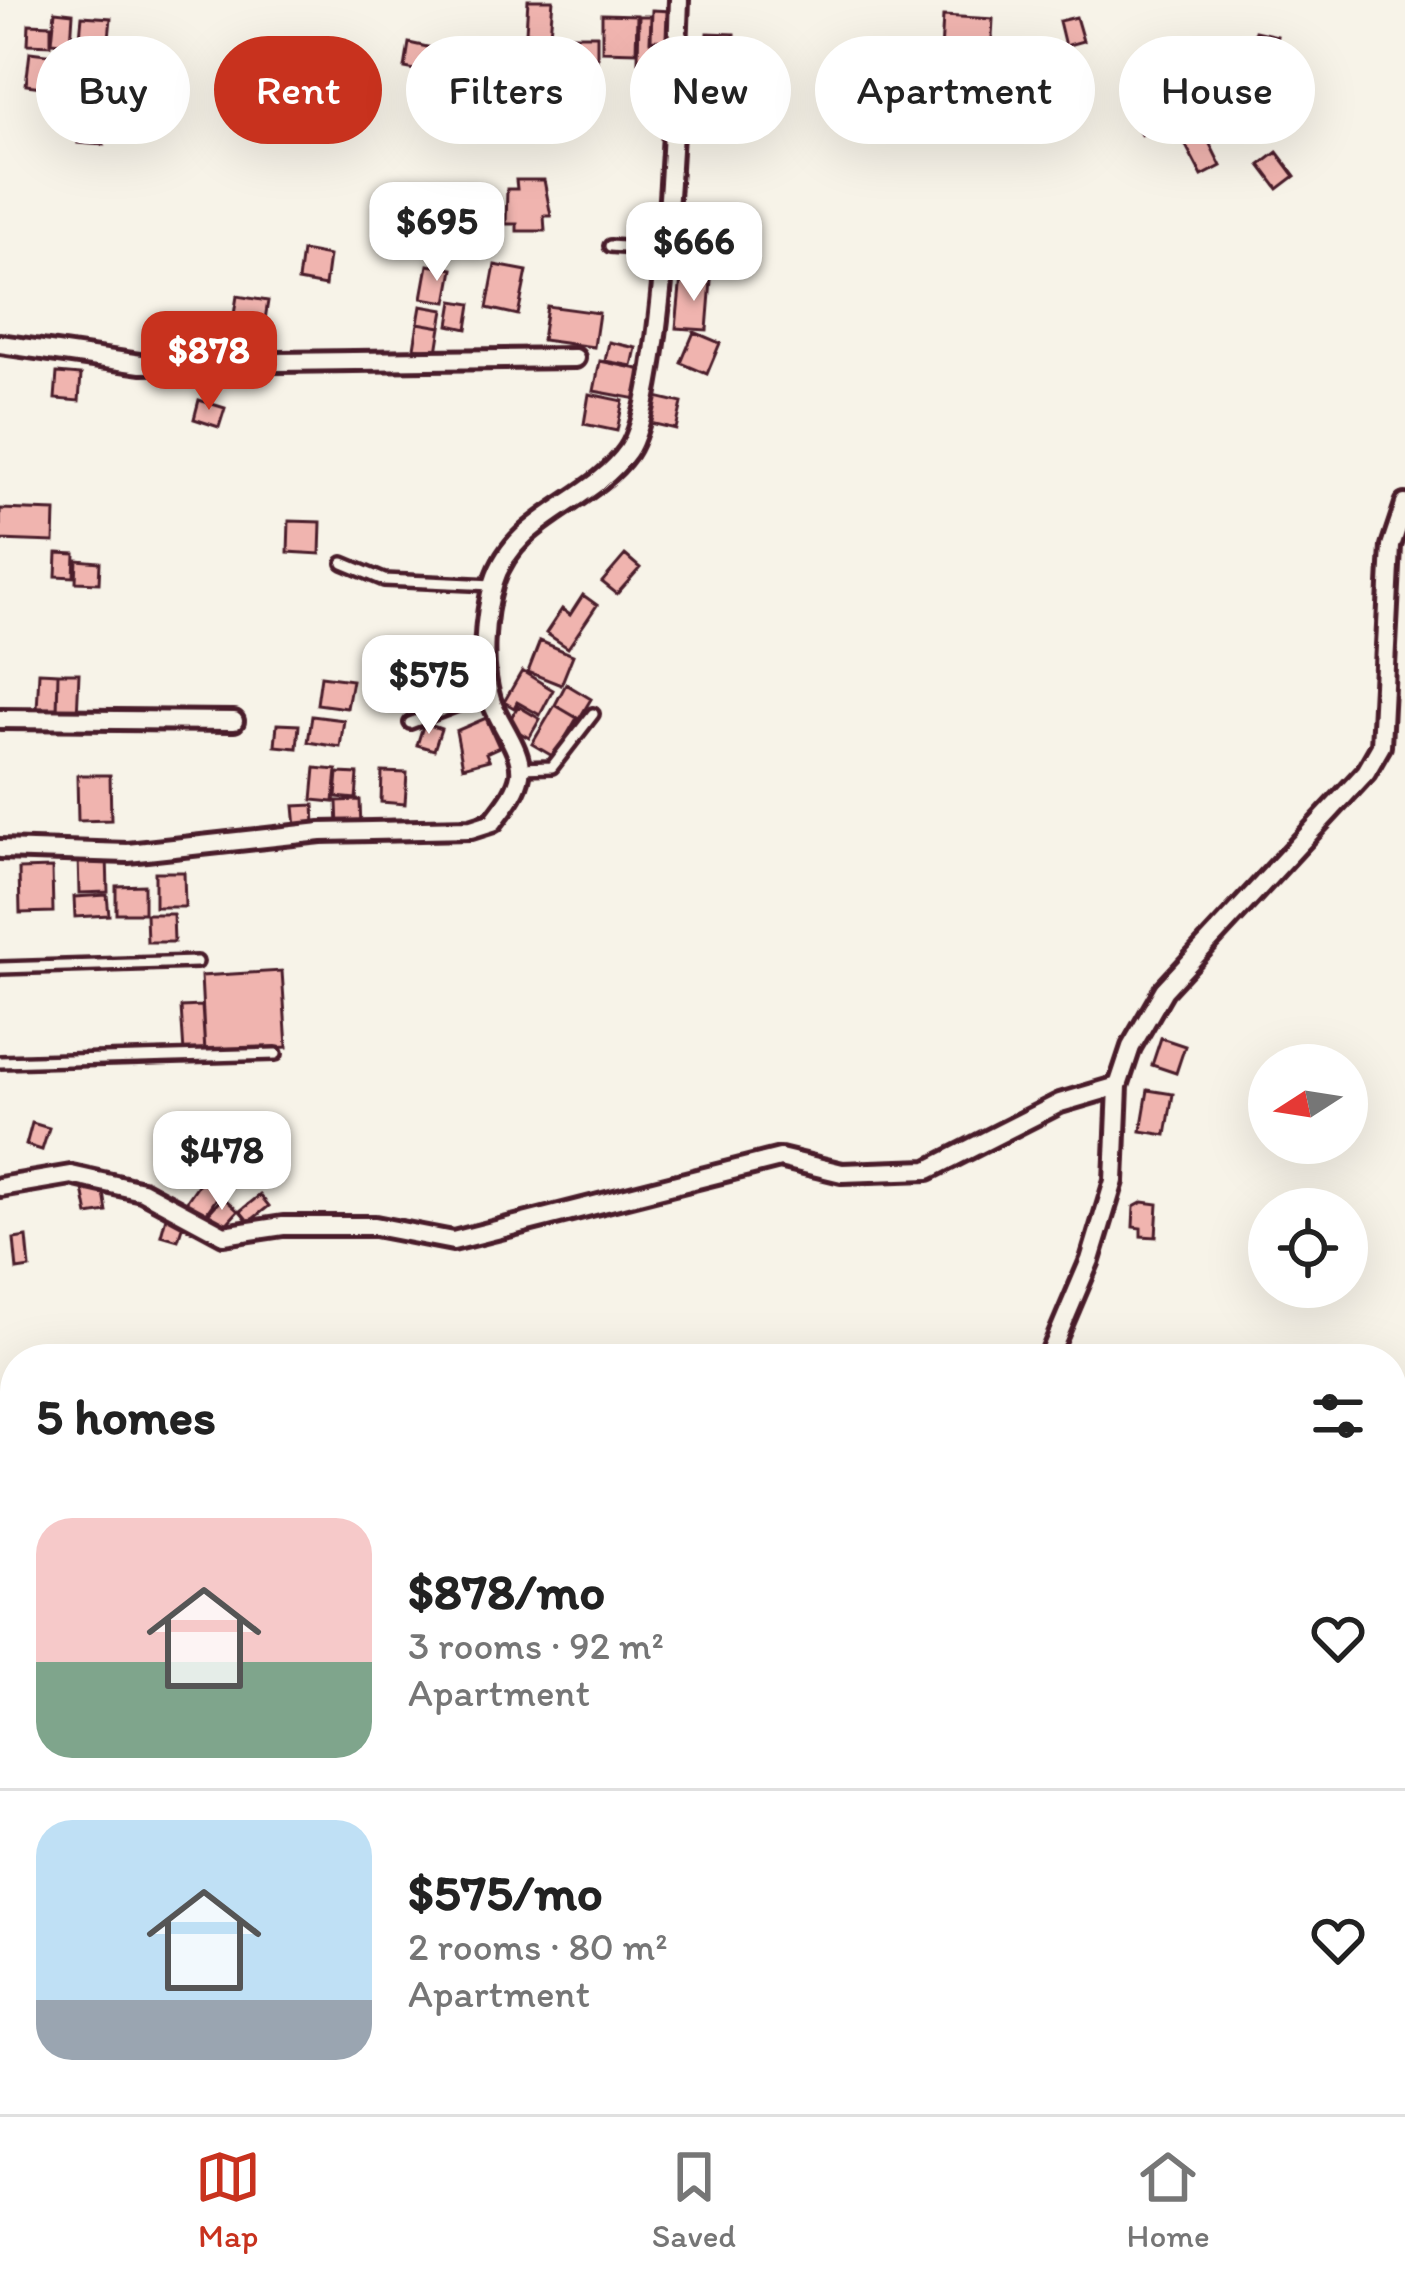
<!DOCTYPE html>
<meta charset="utf-8">
<style>
body{margin:0;font-family:Itim,sans-serif;background:#f2f2f2;color:#222;height:100vh;display:flex;flex-direction:column;font-size:45px;white-space:nowrap}
*{box-sizing:border-box;margin:0}
p{font-size:39px;color:#767676}
.icon{flex:none;width:66px;height:66px;fill:none;stroke:currentColor;stroke-width:2;stroke-linecap:round;stroke-linejoin:round}
.map{position:relative;flex:1;overflow:hidden}
.sheet{position:absolute;left:0px;top:1344px;width:1407px;height:771px;display:flex;flex-direction:column;background:#fff;border-radius:48px 48px 0 0;box-shadow:0 12px 48px #0002}
.sheet>*{flex:none}
.hud{position:absolute;left:36px;top:36px;width:1335px;height:108px;display:flex;gap:24px}
.needle{width:78px;rotate:258deg}
.buttons{position:absolute;left:1248px;top:1044px;display:grid;gap:24px}
.buttons a{display:grid;place-items:center;width:120px;height:120px;border-radius:50%;background:#fff;box-shadow:0 12px 48px #0002;font-size:60px}
.price{position:absolute;translate:-50% -102px;padding:0 27px;border-radius:24px;background:#fff;color:#222;font-size:39px;line-height:78px;filter:drop-shadow(0 3px 6px #0008)}
.price::after{content:'';position:absolute;left:50%;top:72px;width:36px;height:27px;margin-left:-18px;background:inherit;clip-path:polygon(0 0,100% 0,50% 100%)}
.price.on{background:#c8321e;color:#fff}
ul{padding:0;list-style:none}
li{display:flex;align-items:center;gap:36px;height:300px;padding:0 36px}
li+li{border-top:3px solid #e0e0e0}
li span{display:grid;place-items:center;flex:none;width:336px;height:240px;border-radius:36px;color:#555}
li>.icon{margin-inline-start:auto}
span .icon{width:144px;height:144px;fill:#fffc;stroke-width:1}
li b{font-size:51px}
h2{display:flex;justify-content:space-between;align-items:center;height:144px;padding:0 36px;font-size:51px}
.chip{padding:0 42px;border-radius:54px;background:#fff;box-shadow:0 12px 48px #0002;font-size:42px;line-height:108px}
.chip.on{background:#c8321e;color:#fff}
.menu{display:flex;justify-content:space-around;align-items:center;height:168px;border-top:3px solid #e0e0e0;background:#fff;font-size:33px;color:#767676}
.menu a{display:grid;justify-items:center;gap:6px}
.menu .on{color:#c8321e}
.map>svg:first-child{display:block}
.building{fill:#f0b4af;stroke:#4a1f2b;stroke-width:3}
.lines{fill:none;stroke-linecap:round;stroke-linejoin:round}
.lane-casing{stroke:#4a1f2b;stroke-width:18}
.street-casing{stroke:#4a1f2b;stroke-width:26}
.path{stroke:#4a1f2b;stroke-width:3;stroke-dasharray:3 9;stroke-linecap:butt}
.lane{stroke:#f7f3e8;stroke-width:9}
.street{stroke:#f7f3e8;stroke-width:16}
</style>
<div class="map">
<svg width="1405" height="2114" viewBox="0 0 1405 2114">
<rect width="100%" height="100%" fill="#f7f3e8"/>
<filter id="ink" filterUnits="userSpaceOnUse"><feTurbulence type="fractalNoise" baseFrequency=".00833" numOctaves="2"/><feDisplacementMap in="SourceGraphic" scale="24" xChannelSelector="R" yChannelSelector="G"/><feConvolveMatrix kernelMatrix="1 2 1 2 8 2 1 2 1" color-interpolation-filters="sRGB"/></filter>
<g filter="url(#ink)">
<path class="building" d="M528,0H553L550,34L526,32Z
M652,10L671,11V41L651,40Z
M55,11L73,13L71,44L52,42Z
M602,14L637,15L636,52L602,51Z
M82,16L111,18L108,49L79,47Z
M639,16H651L650,41H664L663,61H638Z
M943,16L993,19L988,110L938,107Z
M1076,17L1083,41L1065,46L1059,21Z
M29,24L51,25V45L28,44Z
M1255,31L1277,36L1273,53L1251,47Z
M707,33L734,34V63L706,62Z
M563,35H597V77H563Z
M409,43L441,50L436,74L405,68Z
M30,52L54,55L50,88L26,85Z
M98,59L151,65L147,102L94,96Z
M739,67H754V102H738Z
M877,67H896L895,88L877,87Z
M1058,67H1072L1073,92H1065L1066,112L1043,113L1042,75H1059Z
M703,72L726,73L725,102L702,101Z
M1143,101L1156,127L1141,135L1127,109Z
M81,112L107,114L104,145L78,143Z
M1204,132L1221,166L1202,176L1184,142Z
M1277,152L1295,176L1278,189L1260,165Z
M516,180H544L551,216H544L545,231H517V224H506L507,189H517Z
M302,251L329,256L325,286L298,281Z
M428,265L453,269L447,302L422,298Z
M495,265L527,271L518,315L487,308Z
M681,277L711,280L707,330L676,328Z
M237,296L268,301L263,332L240,335L241,328L232,327Z
M453,301L471,304L467,329L449,325Z
M421,306L444,310L441,327L418,323Z
M547,306L599,313L594,347L542,340Z
M418,323L441,327L437,352L414,348Z
M694,332L720,343L707,374L681,363Z
M609,342L636,348L632,366L605,361Z
M600,361L643,370L637,399L594,391Z
M57,373L81,375L79,401L55,399Z
M589,394L623,401L617,431L584,424Z
M656,397L682,403L676,429L650,423Z
M199,400L225,408L219,427L194,419Z
M0,509L55,511L54,542L0,540Z
M289,521L321,522L320,554L288,552Z
M57,553L75,554L74,577L56,576Z
M625,555L640,568L617,594L602,582Z
M77,560L100,562L99,583L76,582Z
M583,595L597,605L568,648L546,633L562,609L570,615Z
M540,641L573,655L561,685L528,672Z
M522,671L553,690L540,715L517,702L514,708L504,702Z
M39,672L58,673L57,711L37,710Z
M58,673H79L77,716L57,715Z
M321,676L352,680L347,708L317,704Z
M566,684L591,699L579,719L555,705Z
M555,705L577,718L554,757L532,744Z
M518,706L540,719L529,738L507,725Z
M312,716L344,720L340,747L308,742Z
M486,718L499,747L486,753L489,760L463,767L456,731Z
M424,723L441,729L434,750L417,745Z
M277,724L299,725L297,748L275,746Z
M315,768L337,770L334,802L312,800Z
M382,772L407,773L405,804L381,802Z
M338,773L358,774L356,799L336,797Z
M77,775H110L111,820L78,821Z
M360,800L361,828L338,829L337,801Z
M314,805L315,826L296,828L294,806Z
M107,855L108,892L79,893L78,856Z
M52,868L53,912L20,913L19,869Z
M155,872H184L185,907H155Z
M144,885V913H116V886Z
M107,895L109,915L75,917L74,897Z
M146,914H173L174,942H147Z
M282,971L287,1047L205,1052L201,976Z
M202,1006L205,1052L184,1053L181,1007Z
M1161,1038L1185,1046L1176,1073L1152,1065Z
M1148,1090L1173,1094L1166,1135L1141,1131Z
M32,1123L49,1128L42,1150L26,1145Z
M202,1179L221,1192L203,1218L184,1205Z
M103,1186L107,1212L88,1215L83,1189Z
M260,1195L269,1206L249,1222L240,1211Z
M223,1197L238,1211L221,1230L206,1216Z
M1143,1202L1158,1204L1156,1237L1141,1236V1228L1133,1227L1134,1207Z
M167,1213L185,1218L178,1240L161,1235Z
M27,1237L30,1268L17,1270L14,1239Z
M10,1686L15,1759L0,1760V1687Z"/>
<g class="lines">
<g class="lane-casing">
<path id="lane" d="M610,246L663,250
M343,563L384,580L493,585
M410,723L489,693
M519,768L552,767L593,714
M0,968L197,962
M0,1062L276,1054"/>
</g>
<g class="street-casing">
<path id="street" d="M0,344L141,364L575,358
M0,719L234,721
M0,849L128,853L321,832L471,829L493,822C503,808 517,793 520,775C523,750 498,723 491,700C480,666 484,616 494,582C515,515 591,504 628,451C665,398 676,79 679,0
M0,1187L71,1175L142,1191L224,1235L283,1226H375L453,1241L780,1158L842,1173L928,1170L1060,1103L1118,1086
M1048,1359L1090,1260L1114,1181L1118,1086L1131,1047L1164,990L1366,772L1381,746L1391,546L1405,504
M0,1674L15,1672
M672,2100V2114
M981,2114L983,2100"/>
</g>
<path class="path" d="M890,2114L893,2100"/>
<use href="#lane" class="lane"/>
<use href="#street" class="street"/>
</g>
</g>
</svg>
<div class="buttons">
<a><svg class="needle" viewBox="-14 -14 28 28"><path d="M0-13l5 13h-10z" fill="#e53935"/><path d="M0 13l5-13h-10z" fill="#767676"/></svg></a>
<a><svg class="icon" aria-label="locate" viewBox="0 0 24 24"><circle cx="12" cy="12" r="6"/><path d="M12 2v4M12 18v4M2 12h4M18 12h4"/></svg></a>
</div>
<b class="price" style="left:437px;top:284px">$695</b>
<b class="price" style="left:694px;top:304px">$666</b>
<b class="price on" style="left:209px;top:413px">$878</b>
<b class="price" style="left:429px;top:737px">$575</b>
<b class="price" style="left:222px;top:1213px">$478</b>
<div class="hud">
<a class="chip">Buy</a>
<a class="chip on">Rent</a>
<a class="chip">Filters</a>
<a class="chip">New</a>
<a class="chip">Apartment</a>
<a class="chip">House</a>
</div>
<section class="sheet">
<h2>5 homes<svg class="icon" aria-label="filters" viewBox="0 0 24 24"><path d="M4 7h16M4 17h16"/><circle cx="9" cy="7" r="2"/><circle cx="15" cy="17" r="2"/></svg></h2>
<ul>
<li><span style="background:linear-gradient(#f6c9c9 60%,#7fa58c 0)"><svg class="icon" aria-label="home" viewBox="0 0 24 24"><path d="M3 11l9-7 9 7M6 9v11h12V9"/></svg></span><div><b>$878/mo</b><p>3 rooms · 92 m²</p><p>Apartment</p></div><svg class="icon" aria-label="heart" viewBox="0 0 24 24"><path d="M12 20l-8-8c-3-5 5-10 8-4 3-6 11-1 8 4z"/></svg></li>
<li><span style="background:linear-gradient(#bfe0f5 75%,#9aa5b1 0)"><svg class="icon" aria-label="home" viewBox="0 0 24 24"><path d="M3 11l9-7 9 7M6 9v11h12V9"/></svg></span><div><b>$575/mo</b><p>2 rooms · 80 m²</p><p>Apartment</p></div><svg class="icon" aria-label="heart" viewBox="0 0 24 24"><path d="M12 20l-8-8c-3-5 5-10 8-4 3-6 11-1 8 4z"/></svg></li>
</ul>
</section>
</div>
<nav class="menu">
<a class="on"><svg class="icon" aria-label="map" viewBox="0 0 24 24"><path d="M3 6l6-2 6 2 6-2v14l-6 2-6-2-6 2zM9 4v14M15 6v14"/></svg>Map</a>
<a><svg class="icon" aria-label="saved" viewBox="0 0 24 24"><path d="M7 4h10v16l-5-4-5 4z"/></svg>Saved</a>
<a><svg class="icon" aria-label="home" viewBox="0 0 24 24"><path d="M3 11l9-7 9 7M6 9v11h12V9"/></svg>Home</a>
</nav>
